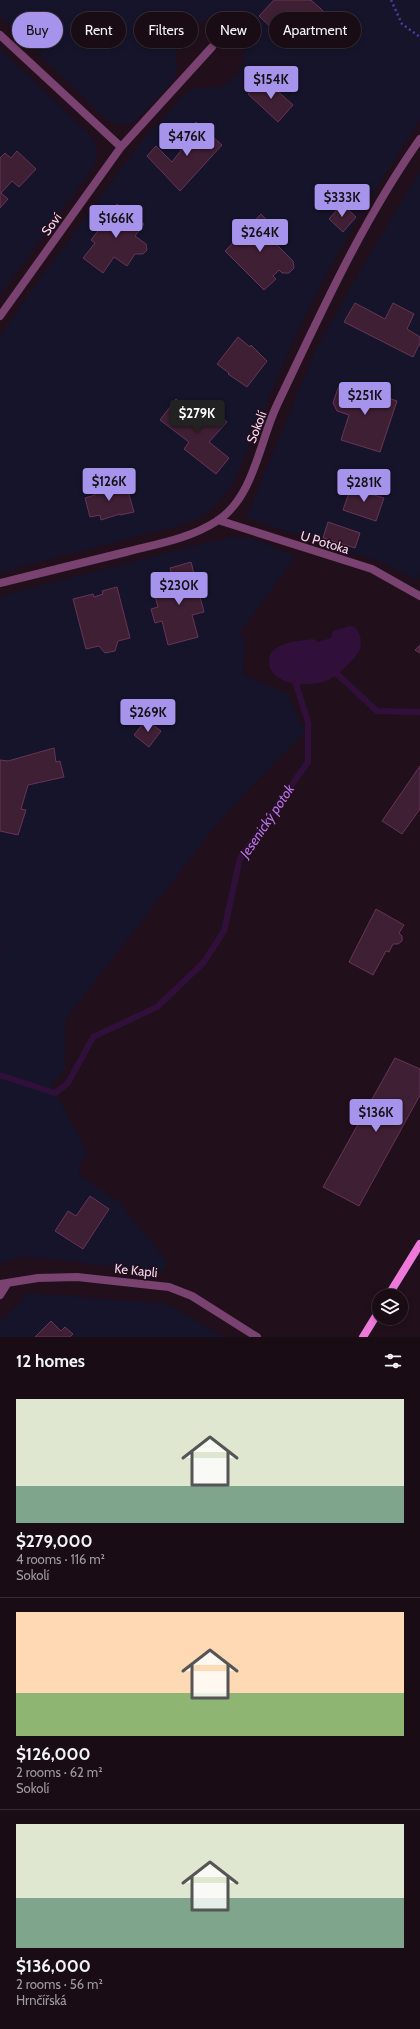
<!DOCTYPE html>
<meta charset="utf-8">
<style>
body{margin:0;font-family:Cabin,sans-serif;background:#261a22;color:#f1f3f6;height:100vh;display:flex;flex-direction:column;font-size:15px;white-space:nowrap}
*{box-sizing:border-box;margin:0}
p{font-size:13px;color:#9f9ba0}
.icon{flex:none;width:22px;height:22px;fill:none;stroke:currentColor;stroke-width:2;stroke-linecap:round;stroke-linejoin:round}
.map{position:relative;height:1337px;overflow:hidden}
.panel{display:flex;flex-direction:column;background:#190c15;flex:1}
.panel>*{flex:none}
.top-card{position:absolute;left:12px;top:12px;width:396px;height:36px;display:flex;gap:8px}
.tools{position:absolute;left:372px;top:1289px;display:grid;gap:8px}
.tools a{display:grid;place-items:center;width:36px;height:36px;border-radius:50%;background:#190c15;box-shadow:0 2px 6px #0003,0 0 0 1px #372c34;font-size:20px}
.price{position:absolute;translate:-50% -34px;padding:0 9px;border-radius:4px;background:#a693eb;color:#111;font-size:13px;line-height:26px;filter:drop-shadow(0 1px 2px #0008)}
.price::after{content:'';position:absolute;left:50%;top:24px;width:12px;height:9px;margin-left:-6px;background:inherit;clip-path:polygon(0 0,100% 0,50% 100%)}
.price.current{background:#222;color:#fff}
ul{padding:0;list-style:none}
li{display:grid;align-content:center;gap:8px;height:212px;padding:0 16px}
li+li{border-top:1px solid #372c34}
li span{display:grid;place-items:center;height:124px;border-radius:0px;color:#555}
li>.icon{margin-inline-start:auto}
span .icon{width:72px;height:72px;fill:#fffc;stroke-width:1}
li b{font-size:17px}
h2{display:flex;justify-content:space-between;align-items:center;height:48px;padding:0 16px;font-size:17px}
.tag{padding:0 14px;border-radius:18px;background:#190c15;box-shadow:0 2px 6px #0003,0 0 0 1px #372c34;font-size:14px;line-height:36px}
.tag.current{background:#a693eb;color:#111}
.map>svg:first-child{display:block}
.green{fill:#16142a}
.water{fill:#30103a}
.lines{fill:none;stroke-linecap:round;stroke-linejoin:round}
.stream{stroke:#30103a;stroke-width:6}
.building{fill:#3f1f34;stroke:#683457}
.path{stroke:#463ea5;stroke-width:2.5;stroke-dasharray:2 3;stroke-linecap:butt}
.street{stroke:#7a4270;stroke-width:8}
.secondary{stroke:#ed79db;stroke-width:8}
.labels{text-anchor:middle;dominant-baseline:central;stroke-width:3;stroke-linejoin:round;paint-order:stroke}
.street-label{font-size:13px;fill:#f9d6f1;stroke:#21101c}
.water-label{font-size:14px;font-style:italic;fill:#ba71ec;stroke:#21101c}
</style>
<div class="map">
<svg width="420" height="1337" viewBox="0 0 420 1337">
<rect width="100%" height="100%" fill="#21101c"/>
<path class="green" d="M0,0H420V119L361,212L326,276L296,335L261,415L234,483L213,508L199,518L185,524L0,572V337L32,290L140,143L187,92L197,88L220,87L227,84L238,74L242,64L244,55L240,37L229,25L218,20H205L196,22L184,31L178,40L175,51L177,69L173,81L141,116L134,122L125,125L117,124L105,118L0,16Z
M0,49L90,135C97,145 100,155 94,166L0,295Z
M420,172V573L417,581L382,562L246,518L316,349L371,252Z
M229,537L251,538L295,556L239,634L245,639L243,675L287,693L305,732L224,815L65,1020V1070L51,1085L88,1154L77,1167L80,1175L119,1202L168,1263L161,1272L26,1256L0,1263V950L7,947H0V596Z
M28,1293L167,1304L224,1337H0V1322Z"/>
<path class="water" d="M349,626L355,627C362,636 364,648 355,657C348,665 339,674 330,679C314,688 270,687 269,662C269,658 270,653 273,651C283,641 301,641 313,639L318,642L331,638L333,631Z"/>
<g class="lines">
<path class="stream" d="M331,672L337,674L377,711L420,712
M0,1075L55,1093L68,1083L93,1037L157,1007L204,962L224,931L240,858L308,762V722L296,684L301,679"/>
</g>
<path class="building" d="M274,0H311L330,17L313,36L290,15L275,31L259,16Z
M263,78L293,105L278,122L248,94Z
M196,122L222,145L180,191L147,156L156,146L172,162L189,140L184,135Z
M17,151L36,169L19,187L12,181L1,193L8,199L0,208V158L5,153L11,158Z
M117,204L129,213L136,210L141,214V222L144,224L135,236L146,244L147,250L143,254H135L127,266L114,257L103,273L83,258L95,243L91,240L100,228L95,225L103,213L108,216Z
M342,204L356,217L343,232L329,219Z
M261,214L278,232L271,239L293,261L294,268L289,273H282L279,270L273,276L276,279L264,290L225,251Z
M355,303L385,319L393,303L414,314L407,329L420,337V343L413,357L344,322Z
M238,337L250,347L251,345L267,361L247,387L228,374L229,373L217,364Z
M346,384L397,401L380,452L341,440L349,415L337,411L333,403L338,388Z
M176,399L198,416L203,409L211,415L219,416L227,422L209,442L229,458L216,474L184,449L189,442L160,420Z
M111,480L115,484L118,494L128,491L134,512L120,515V514L101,520L100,515L90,517L85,498L95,495L94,489L104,487L106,482Z
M351,487L361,490L365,488L371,490L374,495L384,498L376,521L343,510Z
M328,522L360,533L355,548L323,538Z
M191,562L204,612L192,615L198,637L168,645L162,621L155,623L151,609L158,607L154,593L175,587L170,568Z
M117,587L130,638L118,641L115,651L105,653L99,646L86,649L73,599L93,594L94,597L103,594L102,591Z
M420,645V653L415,650Z
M146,720L161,731L149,747L134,735Z
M54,748L56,762L60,761L64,777L28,785L21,809L26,810L18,835L0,831V760L8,761Z
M420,766V809L402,834L382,821Z
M376,909L404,925L399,933L402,936V941L398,944H393L389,952L386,951L373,975L349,962Z
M395,1058L420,1069V1095L359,1206L323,1187Z
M90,1196L109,1209L83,1249L55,1231L68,1211L76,1216Z
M51,1321L61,1331L65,1327L73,1334L70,1337H35Z"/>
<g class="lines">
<path class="path" d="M391,0L402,24L420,37"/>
<path class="street" d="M0,35L121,147
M0,316L121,147L212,47
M218,520L372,569L420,596
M0,583C42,573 84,562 126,552C157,544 189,539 217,521C254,497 259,443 277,405C320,315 362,221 420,139
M0,1284L38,1278L77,1277L169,1287L192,1296L257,1337
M0,1295L7,1284"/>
<path class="secondary" d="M388,1296L420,1244
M363,1337L379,1311"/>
</g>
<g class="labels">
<g class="street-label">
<text transform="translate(51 224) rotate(-54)">Soví</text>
<text transform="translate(256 427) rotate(-69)">Sokolí</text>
<text transform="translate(325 542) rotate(17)">U Potoka</text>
<text transform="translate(136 1270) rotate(6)">Ke Kapli</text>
</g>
<g class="water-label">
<text transform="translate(267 821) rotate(-56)">Jesenický potok</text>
</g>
</g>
</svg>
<div class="tools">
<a><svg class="icon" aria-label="layers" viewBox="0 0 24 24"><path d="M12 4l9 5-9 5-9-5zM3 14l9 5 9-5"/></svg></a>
</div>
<b class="price" style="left:271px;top:100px">$154K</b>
<b class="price" style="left:187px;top:157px">$476K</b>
<b class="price" style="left:342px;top:218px">$333K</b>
<b class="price" style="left:116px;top:239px">$166K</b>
<b class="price" style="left:260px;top:253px">$264K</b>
<b class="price" style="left:365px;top:416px">$251K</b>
<b class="price current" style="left:197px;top:434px">$279K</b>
<b class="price" style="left:109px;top:502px">$126K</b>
<b class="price" style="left:364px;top:503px">$281K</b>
<b class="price" style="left:179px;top:606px">$230K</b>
<b class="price" style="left:148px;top:733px">$269K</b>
<b class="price" style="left:376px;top:1133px">$136K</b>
<div class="top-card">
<a class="tag current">Buy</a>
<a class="tag">Rent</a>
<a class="tag">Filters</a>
<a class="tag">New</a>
<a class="tag">Apartment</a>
</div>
</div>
<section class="panel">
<h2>12 homes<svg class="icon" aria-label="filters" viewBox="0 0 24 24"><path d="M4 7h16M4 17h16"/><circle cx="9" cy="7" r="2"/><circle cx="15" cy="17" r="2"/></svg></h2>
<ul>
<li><span style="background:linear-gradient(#dfe7d0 70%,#7fa58c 0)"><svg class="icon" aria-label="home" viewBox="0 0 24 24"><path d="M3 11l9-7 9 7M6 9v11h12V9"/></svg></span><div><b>$279,000</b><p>4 rooms · 116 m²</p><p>Sokolí</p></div></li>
<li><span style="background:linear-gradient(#ffd9b3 65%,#8fb573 0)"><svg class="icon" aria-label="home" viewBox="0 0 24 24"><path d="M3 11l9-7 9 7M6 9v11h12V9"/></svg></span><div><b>$126,000</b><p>2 rooms · 62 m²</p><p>Sokolí</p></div></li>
<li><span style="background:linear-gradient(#dfe7d0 60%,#7fa58c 0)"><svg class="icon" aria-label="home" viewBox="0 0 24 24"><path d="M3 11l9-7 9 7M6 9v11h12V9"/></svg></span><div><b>$136,000</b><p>2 rooms · 56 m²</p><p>Hrnčířská</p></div></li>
</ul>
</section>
